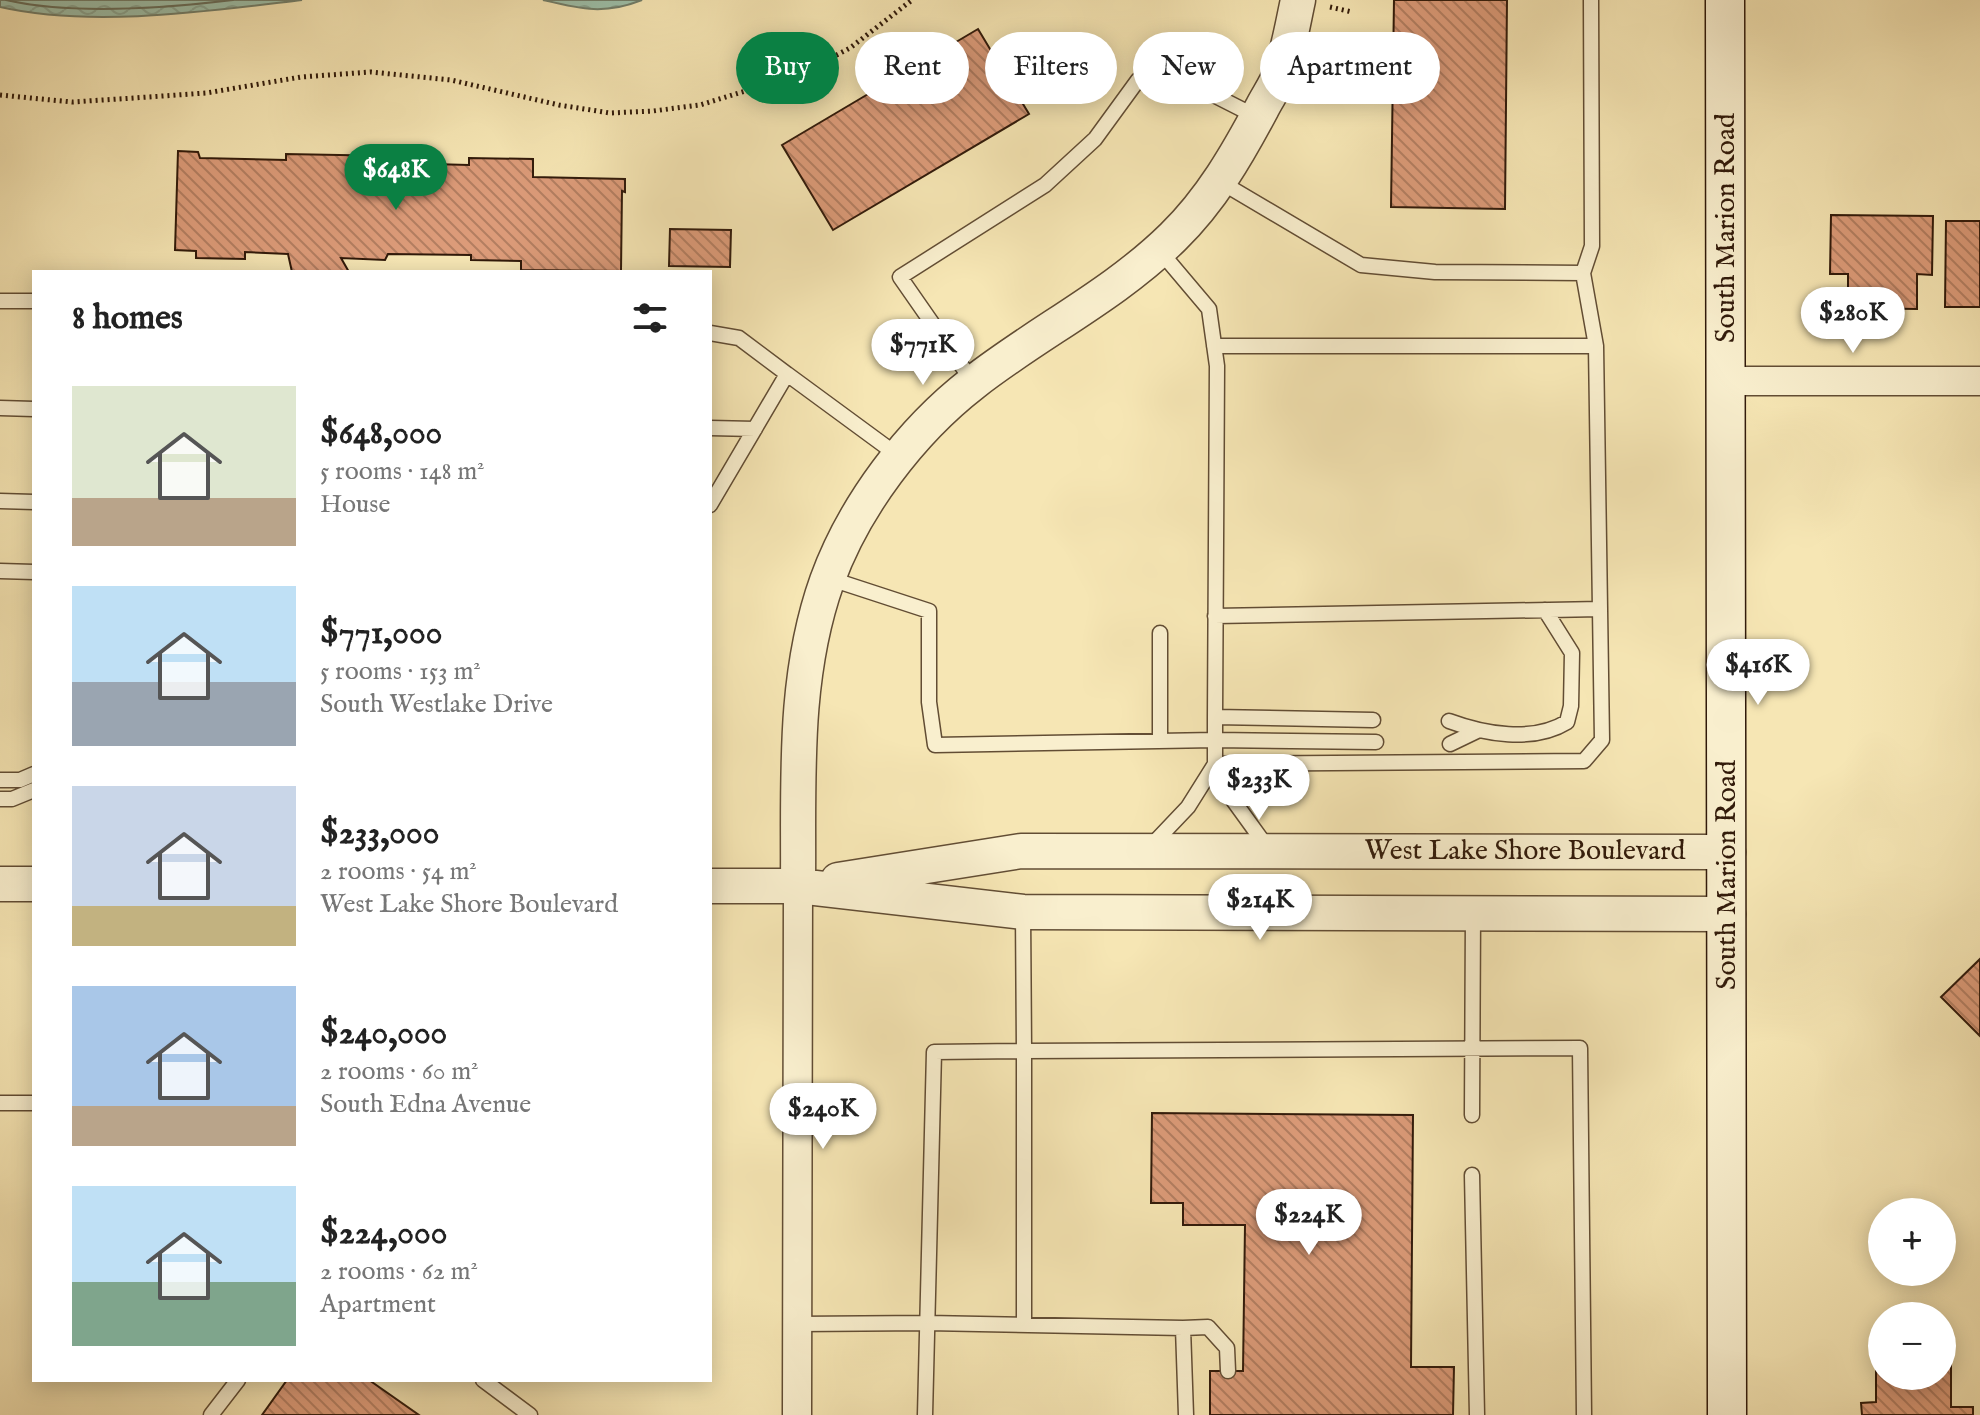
<!DOCTYPE html>
<meta charset="utf-8">
<style>
body{margin:0;font-family:"IM FELL English",serif;background:#f6f6f6;color:#222;height:100vh;display:flex;flex-direction:column;font-size:30px;white-space:nowrap}
*{box-sizing:border-box;margin:0}
p{font-size:26px;color:#767676}
.icon{flex:none;width:44px;height:44px;fill:none;stroke:currentColor;stroke-width:2;stroke-linecap:round;stroke-linejoin:round}
.map{position:relative;flex:1;overflow:hidden}
.side{position:absolute;left:32px;top:270px;width:680px;height:1112px;display:flex;flex-direction:column;background:#fff;border-radius:0px;box-shadow:0 4px 20px #0003}
.side>*{flex:none}
.top-card{position:absolute;left:736px;top:32px;width:760px;height:72px;display:flex;gap:16px}
.controls{position:absolute;left:1868px;top:1198px;display:grid;gap:16px}
.controls a{display:grid;place-items:center;width:88px;height:88px;border-radius:50%;background:#fff;box-shadow:0 4px 20px #0003;font-size:40px}
.price{position:absolute;translate:-50% -68px;padding:0 18px;border-radius:28px;background:#fff;color:#222;font-size:26px;line-height:52px;filter:drop-shadow(0 2px 4px #0008)}
.price::after{content:'';position:absolute;left:50%;top:48px;width:24px;height:18px;margin-left:-12px;background:inherit;clip-path:polygon(0 0,100% 0,50% 100%)}
.price.on{background:#0b8043;color:#fff}
ul{padding:0;list-style:none}
li{display:flex;align-items:center;gap:24px;height:200px;padding:0 40px}
li span{display:grid;place-items:center;flex:none;width:224px;height:160px;border-radius:0px;color:#555}
li>.icon{margin-inline-start:auto}
span .icon{width:96px;height:96px;fill:#fffc;stroke-width:1}
li b{font-size:34px}
h2{display:flex;justify-content:space-between;align-items:center;height:96px;padding:0 40px;font-size:34px}
.chip{padding:0 28px;border-radius:36px;background:#fff;box-shadow:0 4px 20px #0003;font-size:28px;line-height:72px}
.chip.on{background:#0b8043;color:#fff}
.map>svg:first-child{display:block}
.water{fill:url(#water-waves);stroke:#727e6a;stroke-width:2}
.lines{fill:none;stroke-linecap:round;stroke-linejoin:round}
.shore{stroke:#676d5a;stroke-width:2}
.building{fill:url(#building-back-hatch);stroke:#311a0a;stroke-width:2}
.service-casing{stroke:#624d34;stroke-width:17}
.minor-casing{stroke:#624d34;stroke-width:31}
.tertiary-casing{stroke:#624d34;stroke-width:37}
.secondary-casing{stroke:#311a0a;stroke-width:41}
.path{stroke:#311a0a;stroke-width:5;stroke-dasharray:2 4;stroke-linecap:butt}
.service{stroke:#f9efce;stroke-width:14}
.minor{stroke:#f9efce;stroke-width:28}
.tertiary{stroke:#f9efce;stroke-width:34}
.secondary{stroke:#f9efce;stroke-width:38}
.labels{text-anchor:middle;dominant-baseline:central;stroke-width:6;stroke-linejoin:round;paint-order:stroke}
.street-label{font-size:28px;fill:#311a0a;stroke:#f9efce}
</style>
<div class="map">
<svg width="1980" height="1415" viewBox="0 0 1980 1415">
<defs>
<pattern id="water-waves" width="16" height="10" patternUnits="userSpaceOnUse" patternTransform="scale(2)"><rect width="16" height="10" fill="#9dc0aa"/><path d="M0 5q4-4 8 0t8 0" fill="none" stroke="#88a491"/></pattern>
<pattern id="building-back-hatch" width="6" height="6" patternUnits="userSpaceOnUse" patternTransform="scale(2)"><rect width="6" height="6" fill="#dc9b79"/><path d="M-1 5l2 2M0 0l6 6M5-1l2 2" fill="none" stroke="#b37e61"/></pattern>
</defs>
<rect width="100%" height="100%" fill="#f6e6b4"/>
<filter id="stains"><feTurbulence type="fractalNoise" baseFrequency=".0025" numOctaves="4"/><feColorMatrix values="0 0 0 0 .2 0 0 0 0 .09 0 0 0 0 .02 0 0 0 .5 -.17"/></filter>
<radialGradient id="worn" r=".72"><stop offset=".6" stop-color="#630" stop-opacity="0"/><stop offset="1" stop-color="#630" stop-opacity=".3"/></radialGradient>
<path class="water" d="M0,0H302C209,11 92,28 0,7Z
M543,0H642C604,15 581,9 543,0Z"/>
<g class="lines">
<path class="shore" d="M6,0C72,15 166,8 233,0"/>
</g>
<path class="building" d="M1394,0H1507L1505,209L1391,207Z
M978,29L1029,114L833,230L782,145Z
M178,151L198,152L200,158L286,160V154L393,156V163L469,165V158L533,159V177L625,179V192L622,191L621,271L521,270V261L471,260V255L388,254L385,260L341,258L349,272H292L288,254L245,252V259L196,258V251L175,250Z
M1831,215L1933,216L1932,275L1917,274V309L1848,308V274H1830Z
M1946,221H1980V307H1945Z
M670,229L731,230L730,267L669,266Z
M1980,959V1036L1941,997Z
M1152,1113L1413,1115L1411,1367H1454L1453,1415H1210V1371H1243L1245,1225H1183V1203H1151Z
M1876,1362H1882V1376H1942V1362H1951V1407H1973V1415H1862L1861,1403L1876,1402Z
M287,1380H369L419,1415H262Z"/>
<g class="lines">
<g class="service-casing">
<path id="service" d="M1219,181L1361,265L1435,272L1583,273L1592,246L1591,0
M1160,251L1209,309L1217,366L1215,717V764L1584,761L1602,740L1600,609L1215,616
M0,301H34
M710,333L739,338L787,374
M1214,346H1596L1583,273
M1596,346L1600,609
M973,382L900,277L1045,185L1095,139L1138,80L1192,84L1257,117
M0,408L34,409
M710,428L755,429
M0,501L34,502
M710,505L787,374L900,457
M0,571L34,572
M828,578L929,611V702L935,745L1215,740L1376,742
M1160,633V741
M1215,717L1373,720
M1449,721C1484,734 1533,743 1567,722L1571,706L1572,653L1545,610
M1450,744L1477,731
M0,780H20L34,774
M0,799H12L34,790
M1150,847L1188,807L1215,764L1233,800L1267,847
M1023,912L1024,1051L1580,1048L1584,1415
M0,1103H34
M1472,1115L1473,913
M1472,1175L1477,1415
M797,1324L928,1323L1183,1328L1186,1415
M1183,1328L1208,1327L1227,1348L1228,1371
M483,1380L530,1415
M211,1415L238,1380
M925,1415L934,1052L1024,1051V1325"/>
</g>
<g class="minor-casing">
<path id="minor" d="M1726,381H1980
M797,1415L798,886"/>
</g>
<g class="tertiary-casing">
<path id="tertiary" d="M838,880L1021,851L1728,852
M0,884H34
M710,886H798L1023,912L1728,914
M798,886C799,784 792,679 827,581C854,506 911,431 973,383C1038,332 1113,296 1173,237C1211,200 1237,155 1262,108C1268,96 1277,84 1281,71C1289,48 1293,23 1298,0"/>
</g>
<g class="secondary-casing">
<path id="secondary" d="M1725,0L1727,1415"/>
</g>
<path class="path" d="M1330,7L1352,12
M0,95L72,102L134,98L206,93L301,77L371,72L451,80L559,105L610,113L653,111L700,105L800,74L850,48L912,0"/>
<use href="#service" class="service"/>
<use href="#minor" class="minor"/>
<use href="#tertiary" class="tertiary"/>
<use href="#secondary" class="secondary"/>
</g>
<g class="labels">
<g class="street-label">
<text transform="translate(1726 228) rotate(-90)">South Marion Road</text>
<text x="1525" y="851">West Lake Shore Boulevard</text>
<text transform="translate(1727 875) rotate(-90)">South Marion Road</text>
</g>
</g>
<rect width="100%" height="100%" filter="url(#stains)"/>
<rect width="100%" height="100%" fill="url(#worn)"/>
</svg>
<div class="controls">
<a>+</a>
<a>−</a>
</div>
<b class="price on" style="left:396px;top:212px">$648K</b>
<b class="price" style="left:1853px;top:355px">$280K</b>
<b class="price" style="left:923px;top:387px">$771K</b>
<b class="price" style="left:1758px;top:707px">$416K</b>
<b class="price" style="left:1259px;top:822px">$233K</b>
<b class="price" style="left:1260px;top:942px">$214K</b>
<b class="price" style="left:823px;top:1151px">$240K</b>
<b class="price" style="left:1309px;top:1257px">$224K</b>
<div class="top-card">
<a class="chip on">Buy</a>
<a class="chip">Rent</a>
<a class="chip">Filters</a>
<a class="chip">New</a>
<a class="chip">Apartment</a>
</div>
<section class="side">
<h2>8 homes<svg class="icon" aria-label="filters" viewBox="0 0 24 24"><path d="M4 7h16M4 17h16"/><circle cx="9" cy="7" r="2"/><circle cx="15" cy="17" r="2"/></svg></h2>
<ul>
<li><span style="background:linear-gradient(#dfe7d0 70%,#b9a48a 0)"><svg class="icon" aria-label="home" viewBox="0 0 24 24"><path d="M3 11l9-7 9 7M6 9v11h12V9"/></svg></span><div><b>$648,000</b><p>5 rooms · 148 m²</p><p>House</p></div></li>
<li><span style="background:linear-gradient(#bfe0f5 60%,#9aa5b1 0)"><svg class="icon" aria-label="home" viewBox="0 0 24 24"><path d="M3 11l9-7 9 7M6 9v11h12V9"/></svg></span><div><b>$771,000</b><p>5 rooms · 153 m²</p><p>South Westlake Drive</p></div></li>
<li><span style="background:linear-gradient(#c9d6e8 75%,#c2b280 0)"><svg class="icon" aria-label="home" viewBox="0 0 24 24"><path d="M3 11l9-7 9 7M6 9v11h12V9"/></svg></span><div><b>$233,000</b><p>2 rooms · 54 m²</p><p>West Lake Shore Boulevard</p></div></li>
<li><span style="background:linear-gradient(#a9c7e8 75%,#b9a48a 0)"><svg class="icon" aria-label="home" viewBox="0 0 24 24"><path d="M3 11l9-7 9 7M6 9v11h12V9"/></svg></span><div><b>$240,000</b><p>2 rooms · 60 m²</p><p>South Edna Avenue</p></div></li>
<li><span style="background:linear-gradient(#bfe0f5 60%,#7fa58c 0)"><svg class="icon" aria-label="home" viewBox="0 0 24 24"><path d="M3 11l9-7 9 7M6 9v11h12V9"/></svg></span><div><b>$224,000</b><p>2 rooms · 62 m²</p><p>Apartment</p></div></li>
</ul>
</section>
</div>
